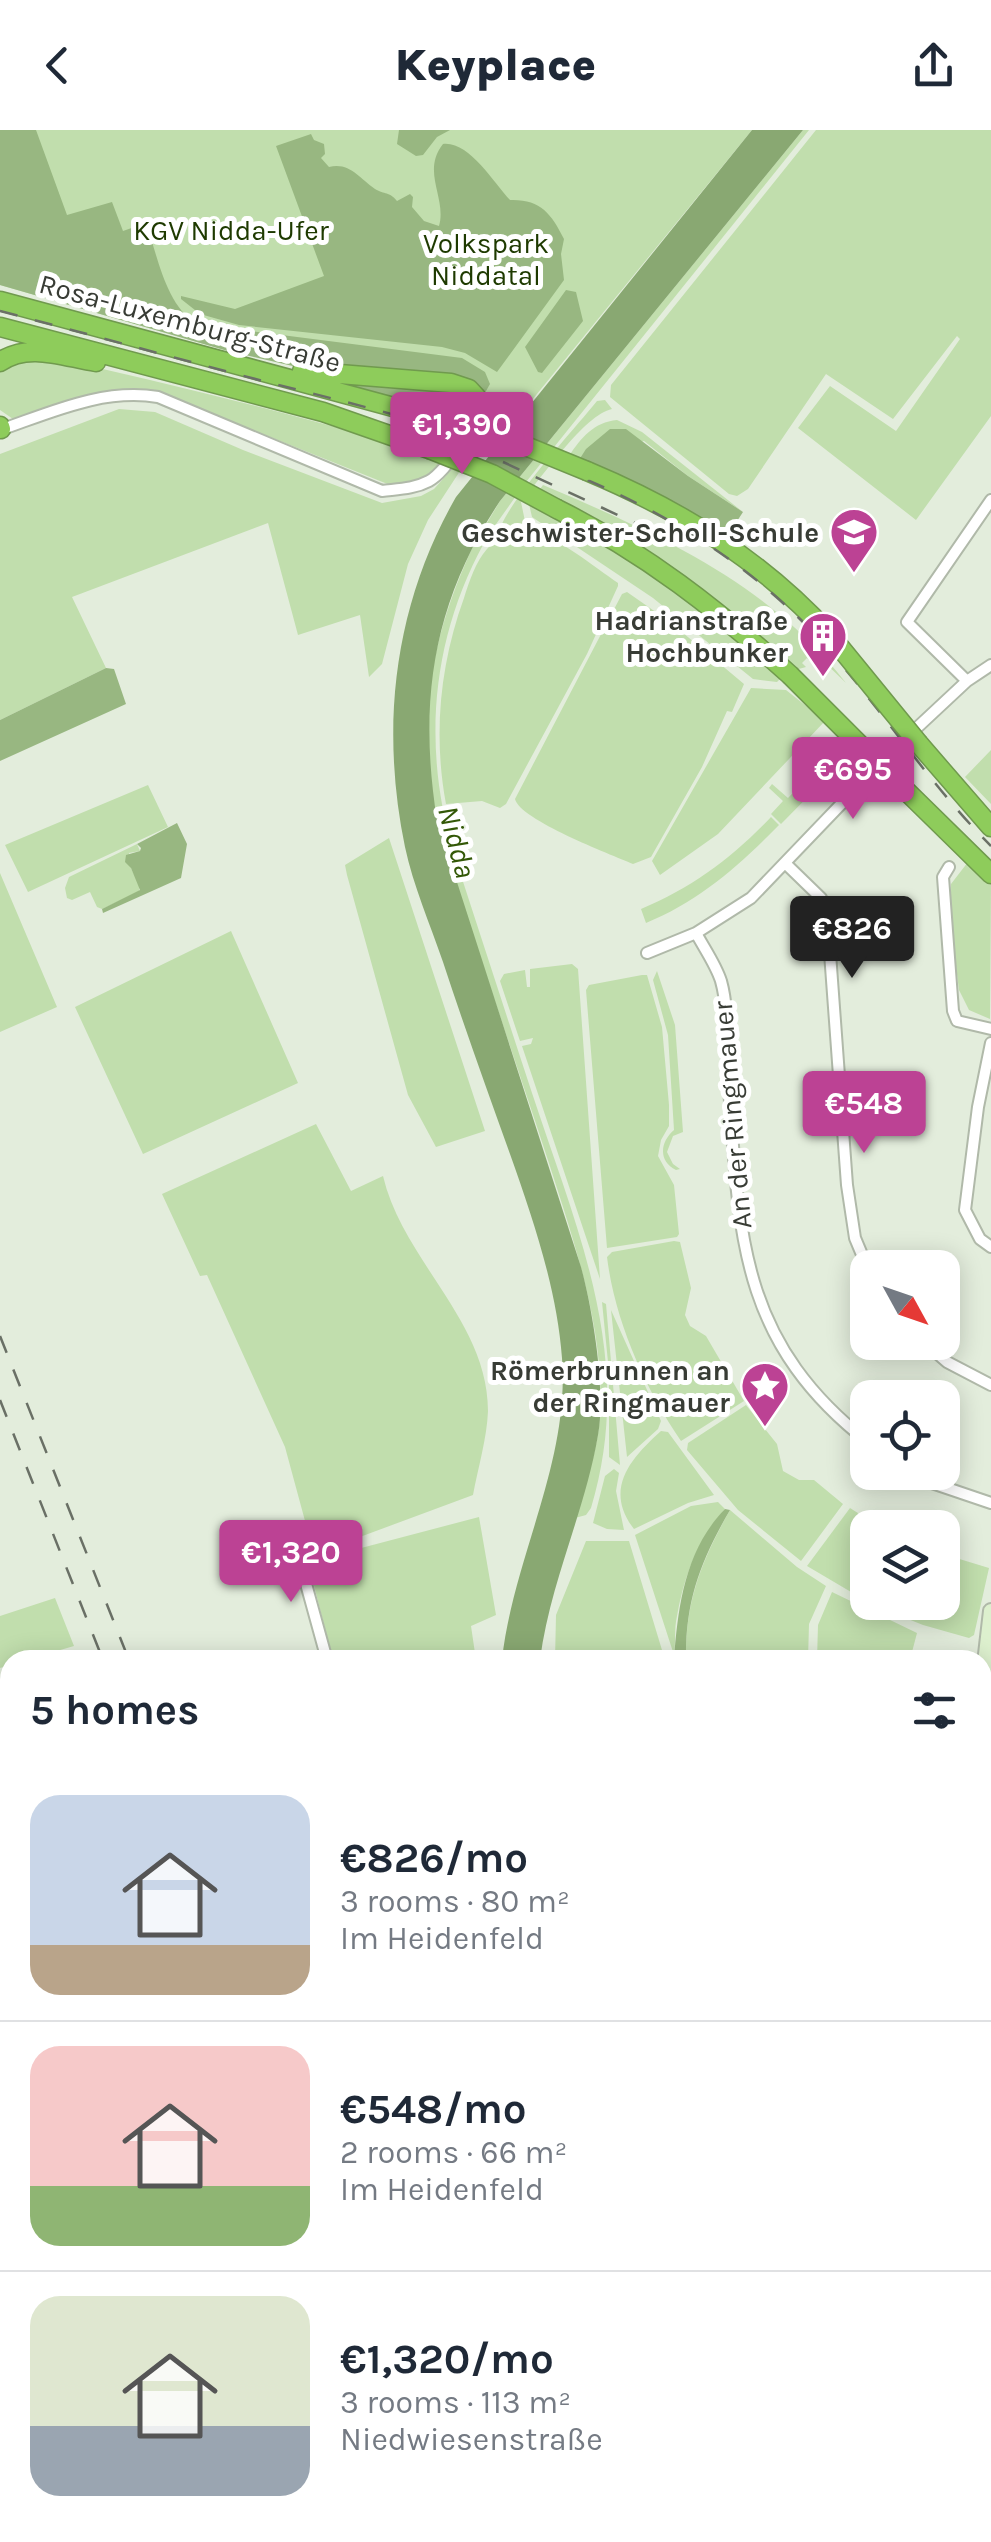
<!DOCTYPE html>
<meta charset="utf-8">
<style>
body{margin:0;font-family:Karla,sans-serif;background:#f2f2f3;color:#1f2937;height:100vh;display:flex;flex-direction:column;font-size:38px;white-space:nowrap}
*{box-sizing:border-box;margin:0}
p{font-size:32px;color:#747a83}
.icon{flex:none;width:55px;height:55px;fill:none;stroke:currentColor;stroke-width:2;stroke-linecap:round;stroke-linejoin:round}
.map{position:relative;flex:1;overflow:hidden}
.side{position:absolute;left:0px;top:1520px;width:992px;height:892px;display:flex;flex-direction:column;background:#fff;border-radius:30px 30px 0 0;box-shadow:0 5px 25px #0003}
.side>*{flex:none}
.needle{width:65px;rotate:130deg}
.fabs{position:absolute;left:850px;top:1120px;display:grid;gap:20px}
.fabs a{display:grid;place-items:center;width:110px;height:110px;border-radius:20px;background:#fff;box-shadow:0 5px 25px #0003;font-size:50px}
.price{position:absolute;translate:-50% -85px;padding:0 22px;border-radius:10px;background:#bc4294;color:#fff;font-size:32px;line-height:65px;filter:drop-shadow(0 2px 5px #0008)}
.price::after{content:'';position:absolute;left:50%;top:60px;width:30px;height:22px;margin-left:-15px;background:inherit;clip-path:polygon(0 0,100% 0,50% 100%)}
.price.current{background:#222;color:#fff}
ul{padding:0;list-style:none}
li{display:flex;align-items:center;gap:30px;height:250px;padding:0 30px}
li+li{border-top:2px solid #e0e1e3}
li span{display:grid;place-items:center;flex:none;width:280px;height:200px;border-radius:30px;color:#555}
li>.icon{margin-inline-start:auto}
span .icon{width:120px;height:120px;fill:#fffc;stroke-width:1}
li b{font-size:42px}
h2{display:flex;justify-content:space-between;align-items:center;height:120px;padding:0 30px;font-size:42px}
header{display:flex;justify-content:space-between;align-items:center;height:130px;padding:0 30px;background:#fff;font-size:45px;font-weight:800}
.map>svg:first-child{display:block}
.green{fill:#c1dead}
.forest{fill:#98b781}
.water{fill:#89a872}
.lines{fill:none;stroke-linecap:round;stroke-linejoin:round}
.street-casing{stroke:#b0b9a9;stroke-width:14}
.secondary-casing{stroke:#b0b9a9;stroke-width:18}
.primary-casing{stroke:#709a4e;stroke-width:19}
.highway-casing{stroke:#709a4e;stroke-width:21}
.street{stroke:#fff;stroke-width:10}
.secondary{stroke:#ddf0ce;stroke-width:14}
.primary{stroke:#bbe09d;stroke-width:15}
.highway{stroke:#8ecc5b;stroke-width:18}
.tram{stroke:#6a7066;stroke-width:2.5}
.rail{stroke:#6a7066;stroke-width:2.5;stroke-dasharray:18 18;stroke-linecap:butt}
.primary-bridge-casing{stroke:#709a4e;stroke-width:19;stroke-linecap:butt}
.highway-bridge-casing{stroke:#709a4e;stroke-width:21;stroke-linecap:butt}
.primary-bridge{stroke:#bbe09d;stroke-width:15}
.highway-bridge{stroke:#8ecc5b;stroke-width:18}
.labels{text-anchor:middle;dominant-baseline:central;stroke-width:10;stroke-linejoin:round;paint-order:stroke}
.park-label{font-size:28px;fill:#1e3a00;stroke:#fff}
.street-label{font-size:28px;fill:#383c35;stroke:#fff}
.poi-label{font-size:28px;font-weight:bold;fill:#383c35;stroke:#fff;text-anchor:end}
.water-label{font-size:30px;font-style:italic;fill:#335807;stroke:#fff}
</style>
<header><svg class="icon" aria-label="back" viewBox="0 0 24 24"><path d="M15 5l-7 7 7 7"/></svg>Keyplace<svg class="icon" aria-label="share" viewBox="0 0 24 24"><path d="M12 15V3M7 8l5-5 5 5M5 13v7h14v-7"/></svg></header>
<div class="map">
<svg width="991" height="2412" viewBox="0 0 991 2412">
<rect width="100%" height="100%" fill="#e3eddc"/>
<path class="green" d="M0,0H752L506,302L496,298L471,327L463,324L483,291L488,275L485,268L228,221L0,155Z
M803,0H809L526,352L489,404L481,403L500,371Z
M816,0H991V286L916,390L798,298L830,256L896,301L960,209L957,206L893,289L826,244L748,359L737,366L729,364L610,267L611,255Z
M37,224C113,241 189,259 264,278C325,294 383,309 442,333L416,353L395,357L160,263C104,252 66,272 13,289L0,280V239Z
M605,270L612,279C585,284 540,350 521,372L526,396L498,404C507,371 573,301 597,271Z
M119,279L155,282L243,320L382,373L421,366L434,359L454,337L460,341L428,390L408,434L382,534L369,547L360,485L298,505L268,393L72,467L106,538L0,590V324Z
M617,290L642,302L743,382L688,346L644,311L579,330L569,326C581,308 594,292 617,290Z
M543,355C656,403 769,453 846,553L818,526L811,532L807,528L802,533L806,537L795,540L597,392L552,367L558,386L674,457L781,548L777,552L753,549L653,468L532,387L529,374Z
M530,401C554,404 596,438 618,453V456L587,524L506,674L500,678L482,671L446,674C433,605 440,534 464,468C469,452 476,431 487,419C497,408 517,405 530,401Z
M477,408L484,413C431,510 422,618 454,724C480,804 506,884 532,963C578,1103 636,1229 591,1378L586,1385L575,1388C585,1355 598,1321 600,1285C604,1214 584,1144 563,1077C537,995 509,914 482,832C466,785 446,736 436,687C416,583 432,502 477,408Z
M627,462L670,492L744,554L732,582L727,581L702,637L651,727L633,734C610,724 520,690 515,669L622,464Z
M751,558L786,560L825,591L718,704L660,745L652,731Z
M843,611L847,612L841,620L846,625L854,620L781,694L771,684L783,671L769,658L772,654L788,668Z
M991,620V674L965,647Z
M148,655L168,697L28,762L5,715Z
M771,687L779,695C739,736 698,772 646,793L641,779C693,757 732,728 771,687Z
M389,708L485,1001L436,1017L408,965L347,745L345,735Z
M137,714L140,721L129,723L131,738L140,756L139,762L102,779L97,777L90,762L72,770L67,768L65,758L69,747Z
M968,732L991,754L990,889L969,880L959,860L950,789L951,754Z
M0,743L57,877L0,902Z
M231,801L298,953L143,1024L75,877Z
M572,834L578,839L600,1149L524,922L522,916L531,914L533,908L520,911L500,851L504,844L525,840L527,857H530V839Z
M657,841L675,895L683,1002L673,1006L667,1022L673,1034L680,1039L676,1040C658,1031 660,1012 674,1000L668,905L653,850Z
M642,845H647L662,897L669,975V996L661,1010L658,1026L674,1055L679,1104L677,1107L607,1118L586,860L589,855Z
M316,994L351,1061L383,1046C403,1131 488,1191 488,1281C487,1308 478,1338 473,1365L314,1424L285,1317L207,1145L200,1146L162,1064Z
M674,1111L680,1112L691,1158L685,1185L690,1196L706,1206L744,1271L681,1311C645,1258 615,1192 607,1127L612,1122Z
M602,1172L606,1174L620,1335L609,1327V1242Z
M611,1180L661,1291L658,1299L627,1327Z
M746,1275L777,1314L783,1341L799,1350H814L843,1374L801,1431L738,1380L687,1320L688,1313Z
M661,1301L668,1302L714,1365L688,1373L634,1399C603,1359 631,1328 661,1301Z
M614,1339L619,1343L616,1361L624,1400L607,1399L593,1393L605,1346Z
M718,1372L725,1379C698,1409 684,1446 677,1486C674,1499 676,1512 674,1525L635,1405L691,1376Z
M850,1378L880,1397L868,1398V1472L807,1436Z
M730,1380L797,1437L826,1456L809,1494L808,1530H686C685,1471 702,1430 730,1380Z
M479,1387L496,1485L471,1496L476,1530H333L308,1432Z
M586,1411H629L665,1530H555L556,1485Z
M943,1424L989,1438L974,1505L969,1508L923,1495L868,1473L942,1472Z
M832,1462L917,1503L912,1522L880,1530H817L818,1495Z
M55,1468L74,1516L26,1530H10V1535L0,1538V1486Z
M10,1671V1786L0,1761V1674Z
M0,1828L10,1852V2015L0,2021Z"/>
<path class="forest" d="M0,0H36L67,85L112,72L123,101L146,93C158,127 165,173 196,194L462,228L485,242L490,254L486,261L479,260L297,237L228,221L0,155Z
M399,0H450L437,7L423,25L416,26L397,14Z
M311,4L314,10L324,14L325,24L321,28L329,37C350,32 359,48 375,59C385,65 389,61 397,71L410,64L413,67L412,77L424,91L439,96C447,68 421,42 443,14C469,11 493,52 510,70C540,69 551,83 564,109L561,124L564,150L497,242L465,223L442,217L239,195L200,184L181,169V166L235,179L324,146L276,16Z
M566,160L576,162L583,191L542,243L538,242L525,217Z
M329,250L464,259L475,274L468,288Z
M610,299H626L688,346L743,382L728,405L643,356L579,330L586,319Z
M106,538L114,539L126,574L0,631V590Z
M177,693L187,714L181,748L103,783L102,779L140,760L131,738L125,732L126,725L140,721L141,718L137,714Z
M725,1379L730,1380C701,1430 685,1471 686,1530H674C678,1476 685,1420 725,1379Z"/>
<path class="water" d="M752,0H803L500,371C433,472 418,571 437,690L581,1137C593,1181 606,1261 598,1305C585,1382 550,1452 540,1530H502C513,1428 570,1333 562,1228C557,1159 533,1089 510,1024C487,960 464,896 443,832C430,794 413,755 405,717C380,596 394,475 456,367Z"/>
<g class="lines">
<g class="street-casing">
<path id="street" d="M0,300C52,282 103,258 158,267L382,361C398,359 414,359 429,351C446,342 481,290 480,271
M967,551L907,492L991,370
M786,734L821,768L827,782L847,1055L855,1108L868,1139
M949,737L943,747L953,881L957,891L991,899
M696,803C704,818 716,835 721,851C730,883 726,924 729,957C739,1106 740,1212 868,1312
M647,823L696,803L751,768L892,621L967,551L991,535
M991,913L978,977L965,1080L980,1109L991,1117
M924,1212L947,1232L991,1255
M913,1342L929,1352L991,1373
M300,1432L327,1530
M982,1565L991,1559
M982,1718L991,1737
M982,1932L991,1956
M982,2030L991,2027
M0,2121L10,2119
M982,2140L991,2158
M0,2192L10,2195
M982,2205L991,2201
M0,2360L10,2369
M46,2402L56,2412
M293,2402L295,2412
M812,2402L813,2405
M377,2412V2411"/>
</g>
<g class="secondary-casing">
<path id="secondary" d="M991,1481L985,1533L991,1549
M726,2402L730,2412"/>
</g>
<g class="primary-casing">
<path id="primary" d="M982,2378H991
M538,2402L559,2412
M233,2412L258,2402
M314,2412L339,2402
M828,2412L863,2402
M944,2412L991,2405"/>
</g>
<g class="highway-casing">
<path id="highway" d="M0,171L449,292
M0,197L323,282L429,319
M0,232C28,212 64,227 96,232
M302,241L451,253L469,259L480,271
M0,296L1,299
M587,341C680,380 762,430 830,505
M557,379C644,422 718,480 790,545
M919,614L991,697
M889,644L991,744"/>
</g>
<use href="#street" class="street"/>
<use href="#secondary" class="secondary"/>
<use href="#primary" class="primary"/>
<use href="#highway" class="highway"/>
<path class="tram" d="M982,2394L991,2392
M500,2402L522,2412
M282,2412L309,2402
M877,2412L916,2402"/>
<path class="rail" d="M0,181C88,204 175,228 263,251C441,296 632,340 774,465C858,538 912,637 991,716
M503,332L685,416
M0,1206L129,1530
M0,1270L103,1530
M448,2409L449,2412"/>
<g class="primary-bridge-casing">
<path id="primary-bridge" d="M472,2402L493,2411"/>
</g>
<g class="highway-bridge-casing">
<path id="highway-bridge" d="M449,292L511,310L587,341
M429,319L492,344L557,379
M830,505L919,614
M790,545L889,644"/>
</g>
<use href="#primary-bridge" class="primary-bridge"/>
<use href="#highway-bridge" class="highway-bridge"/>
</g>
<defs>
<g id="school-pin" transform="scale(2.5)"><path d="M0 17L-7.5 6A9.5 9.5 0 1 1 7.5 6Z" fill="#bc4294" stroke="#fff"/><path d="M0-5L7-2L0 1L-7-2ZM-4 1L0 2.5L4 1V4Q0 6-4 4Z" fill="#fff"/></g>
<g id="building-pin" transform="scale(2.5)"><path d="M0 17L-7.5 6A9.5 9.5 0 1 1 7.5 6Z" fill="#bc4294" stroke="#fff"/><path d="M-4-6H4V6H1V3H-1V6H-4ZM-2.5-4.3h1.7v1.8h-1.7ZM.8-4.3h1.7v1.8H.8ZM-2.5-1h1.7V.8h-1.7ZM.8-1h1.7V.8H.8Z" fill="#fff"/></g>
<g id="sight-pin" transform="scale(2.5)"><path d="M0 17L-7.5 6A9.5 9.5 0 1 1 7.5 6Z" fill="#bc4294" stroke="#fff"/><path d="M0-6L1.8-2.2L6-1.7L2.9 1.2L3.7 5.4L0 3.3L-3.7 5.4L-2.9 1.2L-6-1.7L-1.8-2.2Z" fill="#fff"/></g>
</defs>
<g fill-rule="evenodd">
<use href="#school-pin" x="854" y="402"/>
<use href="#building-pin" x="823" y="506"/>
<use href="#sight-pin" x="765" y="1256"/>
</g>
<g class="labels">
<g class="park-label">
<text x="231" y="100">KGV Nidda-Ufer</text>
<text x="486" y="113">Volkspark<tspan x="486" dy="32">Niddatal</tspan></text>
</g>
<g class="street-label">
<text transform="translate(190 193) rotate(15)">Rosa-Luxemburg-Straße</text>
<text transform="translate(732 985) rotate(-95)">An der Ringmauer</text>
</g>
<g class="poi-label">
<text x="819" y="402">Geschwister-Scholl-Schule</text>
<text x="788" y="490">Hadrianstraße<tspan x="788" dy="32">Hochbunker</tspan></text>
<text x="730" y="1240">Römerbrunnen an<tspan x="730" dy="32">der Ringmauer</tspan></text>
</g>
<g class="water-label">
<text transform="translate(457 712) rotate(75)">Nidda</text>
</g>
</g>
</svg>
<div class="fabs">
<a><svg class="needle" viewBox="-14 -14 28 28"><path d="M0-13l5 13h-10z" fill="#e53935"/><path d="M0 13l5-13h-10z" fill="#747a83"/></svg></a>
<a><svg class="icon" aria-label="locate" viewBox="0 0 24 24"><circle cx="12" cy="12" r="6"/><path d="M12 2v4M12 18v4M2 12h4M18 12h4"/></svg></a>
<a><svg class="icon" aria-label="layers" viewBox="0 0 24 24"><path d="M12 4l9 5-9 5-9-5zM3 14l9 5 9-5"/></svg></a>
</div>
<b class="price" style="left:462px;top:347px">€1,390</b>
<b class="price" style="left:853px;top:692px">€695</b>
<b class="price current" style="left:852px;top:851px">€826</b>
<b class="price" style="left:864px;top:1026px">€548</b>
<b class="price" style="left:291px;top:1475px">€1,320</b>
<section class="side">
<h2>5 homes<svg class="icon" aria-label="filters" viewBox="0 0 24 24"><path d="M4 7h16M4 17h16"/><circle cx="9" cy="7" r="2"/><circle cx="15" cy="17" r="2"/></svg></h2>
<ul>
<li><span style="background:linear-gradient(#c9d6e8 75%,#b9a48a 0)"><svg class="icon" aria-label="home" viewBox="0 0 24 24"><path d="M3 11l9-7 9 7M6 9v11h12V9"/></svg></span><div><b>€826/mo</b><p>3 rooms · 80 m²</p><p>Im Heidenfeld</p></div></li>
<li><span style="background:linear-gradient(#f6c9c9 70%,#8fb573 0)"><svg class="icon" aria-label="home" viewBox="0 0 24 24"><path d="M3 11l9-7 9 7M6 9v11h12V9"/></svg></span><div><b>€548/mo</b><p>2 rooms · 66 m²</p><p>Im Heidenfeld</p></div></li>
<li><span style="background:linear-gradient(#dfe7d0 65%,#9aa5b1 0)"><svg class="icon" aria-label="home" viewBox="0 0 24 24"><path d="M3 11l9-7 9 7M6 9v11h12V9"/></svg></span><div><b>€1,320/mo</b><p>3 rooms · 113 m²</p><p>Niedwiesenstraße</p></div></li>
</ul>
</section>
</div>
